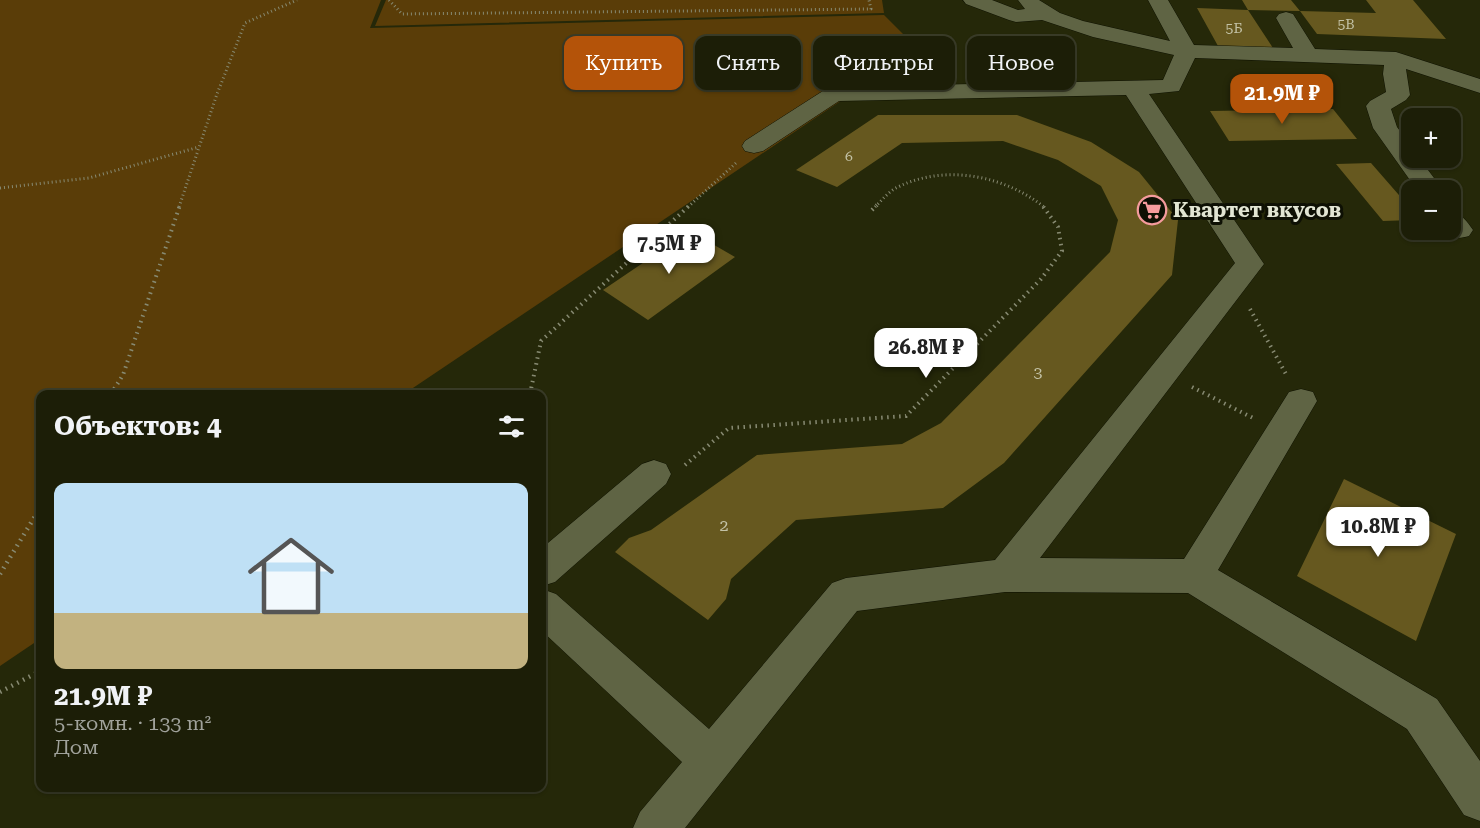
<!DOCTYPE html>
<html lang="ru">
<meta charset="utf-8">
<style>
body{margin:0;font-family:"Roboto Serif",serif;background:#292b15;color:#f1f3f6;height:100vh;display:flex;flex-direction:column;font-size:22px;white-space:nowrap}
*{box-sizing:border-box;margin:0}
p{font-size:20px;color:#a0a29b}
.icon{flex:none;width:33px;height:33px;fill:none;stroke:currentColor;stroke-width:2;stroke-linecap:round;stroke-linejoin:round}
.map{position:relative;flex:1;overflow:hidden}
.details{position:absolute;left:36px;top:390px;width:510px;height:402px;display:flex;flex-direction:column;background:#1c1e07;border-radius:12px;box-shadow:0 2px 4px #0004,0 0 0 2px #3a3c28}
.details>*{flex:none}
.guide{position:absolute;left:564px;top:36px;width:570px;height:54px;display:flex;gap:12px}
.buttons{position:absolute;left:1401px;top:108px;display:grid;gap:12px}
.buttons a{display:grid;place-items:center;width:60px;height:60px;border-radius:12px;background:#1c1e07;box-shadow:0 2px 4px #0004,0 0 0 2px #3a3c28;font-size:30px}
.price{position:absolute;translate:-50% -51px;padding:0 14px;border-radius:12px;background:#fff;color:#222;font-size:20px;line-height:39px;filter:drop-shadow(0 2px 3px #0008)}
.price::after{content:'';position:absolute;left:50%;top:36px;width:18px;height:14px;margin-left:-9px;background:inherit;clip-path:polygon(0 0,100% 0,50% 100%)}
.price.current{background:#b45309;color:#fff}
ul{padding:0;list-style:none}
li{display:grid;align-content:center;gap:12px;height:318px;padding:0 18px}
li+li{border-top:2px solid #3a3c28}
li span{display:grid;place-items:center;height:186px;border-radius:12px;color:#555}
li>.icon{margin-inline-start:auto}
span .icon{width:108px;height:108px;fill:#fffc;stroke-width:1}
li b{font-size:26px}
h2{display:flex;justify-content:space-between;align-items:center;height:72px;padding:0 18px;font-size:26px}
.chip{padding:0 21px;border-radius:12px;background:#1c1e07;box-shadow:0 2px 4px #0004,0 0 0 2px #3a3c28;font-size:21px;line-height:54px}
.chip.current{background:#b45309;color:#fff}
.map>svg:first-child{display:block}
.green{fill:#5a3d08}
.building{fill:#66581f}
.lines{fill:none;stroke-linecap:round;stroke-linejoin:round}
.minor-casing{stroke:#0e1100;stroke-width:1}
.path-far2{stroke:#878a72;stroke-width:3;stroke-dasharray:1 3;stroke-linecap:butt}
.path-far1{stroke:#878a72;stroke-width:4;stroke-dasharray:1.5 4.5;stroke-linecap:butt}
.path{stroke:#878a72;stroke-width:4.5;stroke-dasharray:1.5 5;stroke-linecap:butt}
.minor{fill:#5f6444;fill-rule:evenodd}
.labels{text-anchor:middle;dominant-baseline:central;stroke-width:6;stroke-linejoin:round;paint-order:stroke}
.far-number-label{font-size:14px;fill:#c3c2a6}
.number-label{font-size:16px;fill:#c3c2a6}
.poi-label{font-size:20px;font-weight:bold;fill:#e2e5d3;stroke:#0e1004;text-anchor:start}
</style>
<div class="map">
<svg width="1480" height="828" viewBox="0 0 1480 828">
<rect width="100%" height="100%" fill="#252809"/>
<path class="green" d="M0,0H381L370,28L884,15L918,49L404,394H40V639L0,666Z
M386,0H882L884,13L375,26Z"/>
<path class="building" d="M1242,0H1291L1300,11L1248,10Z
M1366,0H1413L1446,39L1317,34L1300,11L1376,13Z
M1197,8L1248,10L1273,48L1218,46Z
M1333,109L1357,139L1229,141L1210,111Z
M878,115H1017L1091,142L1139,172L1178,220L1172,275L1004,463L943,508L796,520L731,579L726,599L708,620L615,552L629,538L651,530L757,455L902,444L941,423L1110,252L1118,220L1101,186L1058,160L1003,141L902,143L837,187L796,170Z
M1371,163L1412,210V220L1383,221L1336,164Z
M690,231L735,257L648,320L603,290Z
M1344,479L1456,534L1416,641L1297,576Z"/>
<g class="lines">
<g class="minor-casing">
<path id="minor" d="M963,0H992L1018,10L1025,9L1018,0H1039L1060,13L1083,21L1170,41L1148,0H1168L1194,45L1293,48L1276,18L1279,14L1286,12L1293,14L1315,49L1396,52L1480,79V93L1406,69L1410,95L1406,100L1391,109L1397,127L1412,147V158H1419L1443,190H1417L1373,128L1366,106L1370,101L1386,92L1383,74L1384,65L1195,58L1179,91L1149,94L1264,264L1040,558L1184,559L1289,392L1301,389L1313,392L1317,401L1218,570L1437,699L1480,761V821L1464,815L1407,729L1188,593L1005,592L857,611L685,828H633L640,812L682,762L542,631V589L556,594L709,729L832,583L846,578L995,560L1235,263L1126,95L839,101L763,151L754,153L745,151L742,146L745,141L826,89L834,87L1163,80L1174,55L1093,37L1042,20L1016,22L1009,20L966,4Z
M1450,211C1462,214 1466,220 1473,230L1469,236C1458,239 1451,239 1444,230H1450Z
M654,460L666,464L671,474L666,484L555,582L542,586V548L642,464Z"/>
</g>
<path class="path-far2" d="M389,0L402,14L871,9L869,0
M0,188L89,178L199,147
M179,207L217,94L245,23L297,0
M688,207L736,163
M875,207C883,199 890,190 900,186C947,164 1005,176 1044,207"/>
<path class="path-far1" d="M872,210L877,205
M1250,309L1287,376
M1192,387L1255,419
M111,394L123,375L180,205
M530,394L541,341L690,205
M685,465L729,428L906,416L1041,279L1062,251L1058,227L1042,205"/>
<path class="path" d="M0,574L40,508
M0,692L40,671"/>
<use href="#minor" class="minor"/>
</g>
<defs>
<g id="supermarket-ring" transform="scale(1.5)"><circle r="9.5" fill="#0e1004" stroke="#f59b9d" stroke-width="1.5"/><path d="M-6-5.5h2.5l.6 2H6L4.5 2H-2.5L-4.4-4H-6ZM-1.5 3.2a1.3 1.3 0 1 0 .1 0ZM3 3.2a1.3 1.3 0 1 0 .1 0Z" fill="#f59b9d"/></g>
</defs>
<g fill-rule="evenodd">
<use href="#supermarket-ring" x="1152" y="210"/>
</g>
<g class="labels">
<g class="far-number-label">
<text x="1346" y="24">5В</text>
<text x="1234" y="28">5Б</text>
<text x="849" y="156">6</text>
</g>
<g class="number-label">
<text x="1038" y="372">3</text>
<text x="724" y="525">2</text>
</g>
<g class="poi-label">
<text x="1173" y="210">Квартет вкусов</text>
</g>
</g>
</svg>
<div class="buttons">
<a>+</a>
<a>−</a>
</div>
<b class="price current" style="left:1282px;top:125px">21.9M ₽</b>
<b class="price" style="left:669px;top:275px">7.5M ₽</b>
<b class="price" style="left:926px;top:379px">26.8M ₽</b>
<b class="price" style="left:1378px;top:558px">10.8M ₽</b>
<div class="guide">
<a class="chip current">Купить</a>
<a class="chip">Снять</a>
<a class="chip">Фильтры</a>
<a class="chip">Новое</a>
</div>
<section class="details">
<h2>Объектов: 4<svg class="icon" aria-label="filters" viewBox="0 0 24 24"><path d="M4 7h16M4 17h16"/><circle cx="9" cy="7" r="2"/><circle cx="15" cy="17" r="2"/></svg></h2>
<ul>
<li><span style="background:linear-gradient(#bfe0f5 70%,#c2b280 0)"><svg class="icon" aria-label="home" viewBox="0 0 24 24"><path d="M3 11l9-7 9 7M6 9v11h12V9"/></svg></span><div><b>21.9M ₽</b><p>5-комн. · 133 m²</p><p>Дом</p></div></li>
</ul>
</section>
</div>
